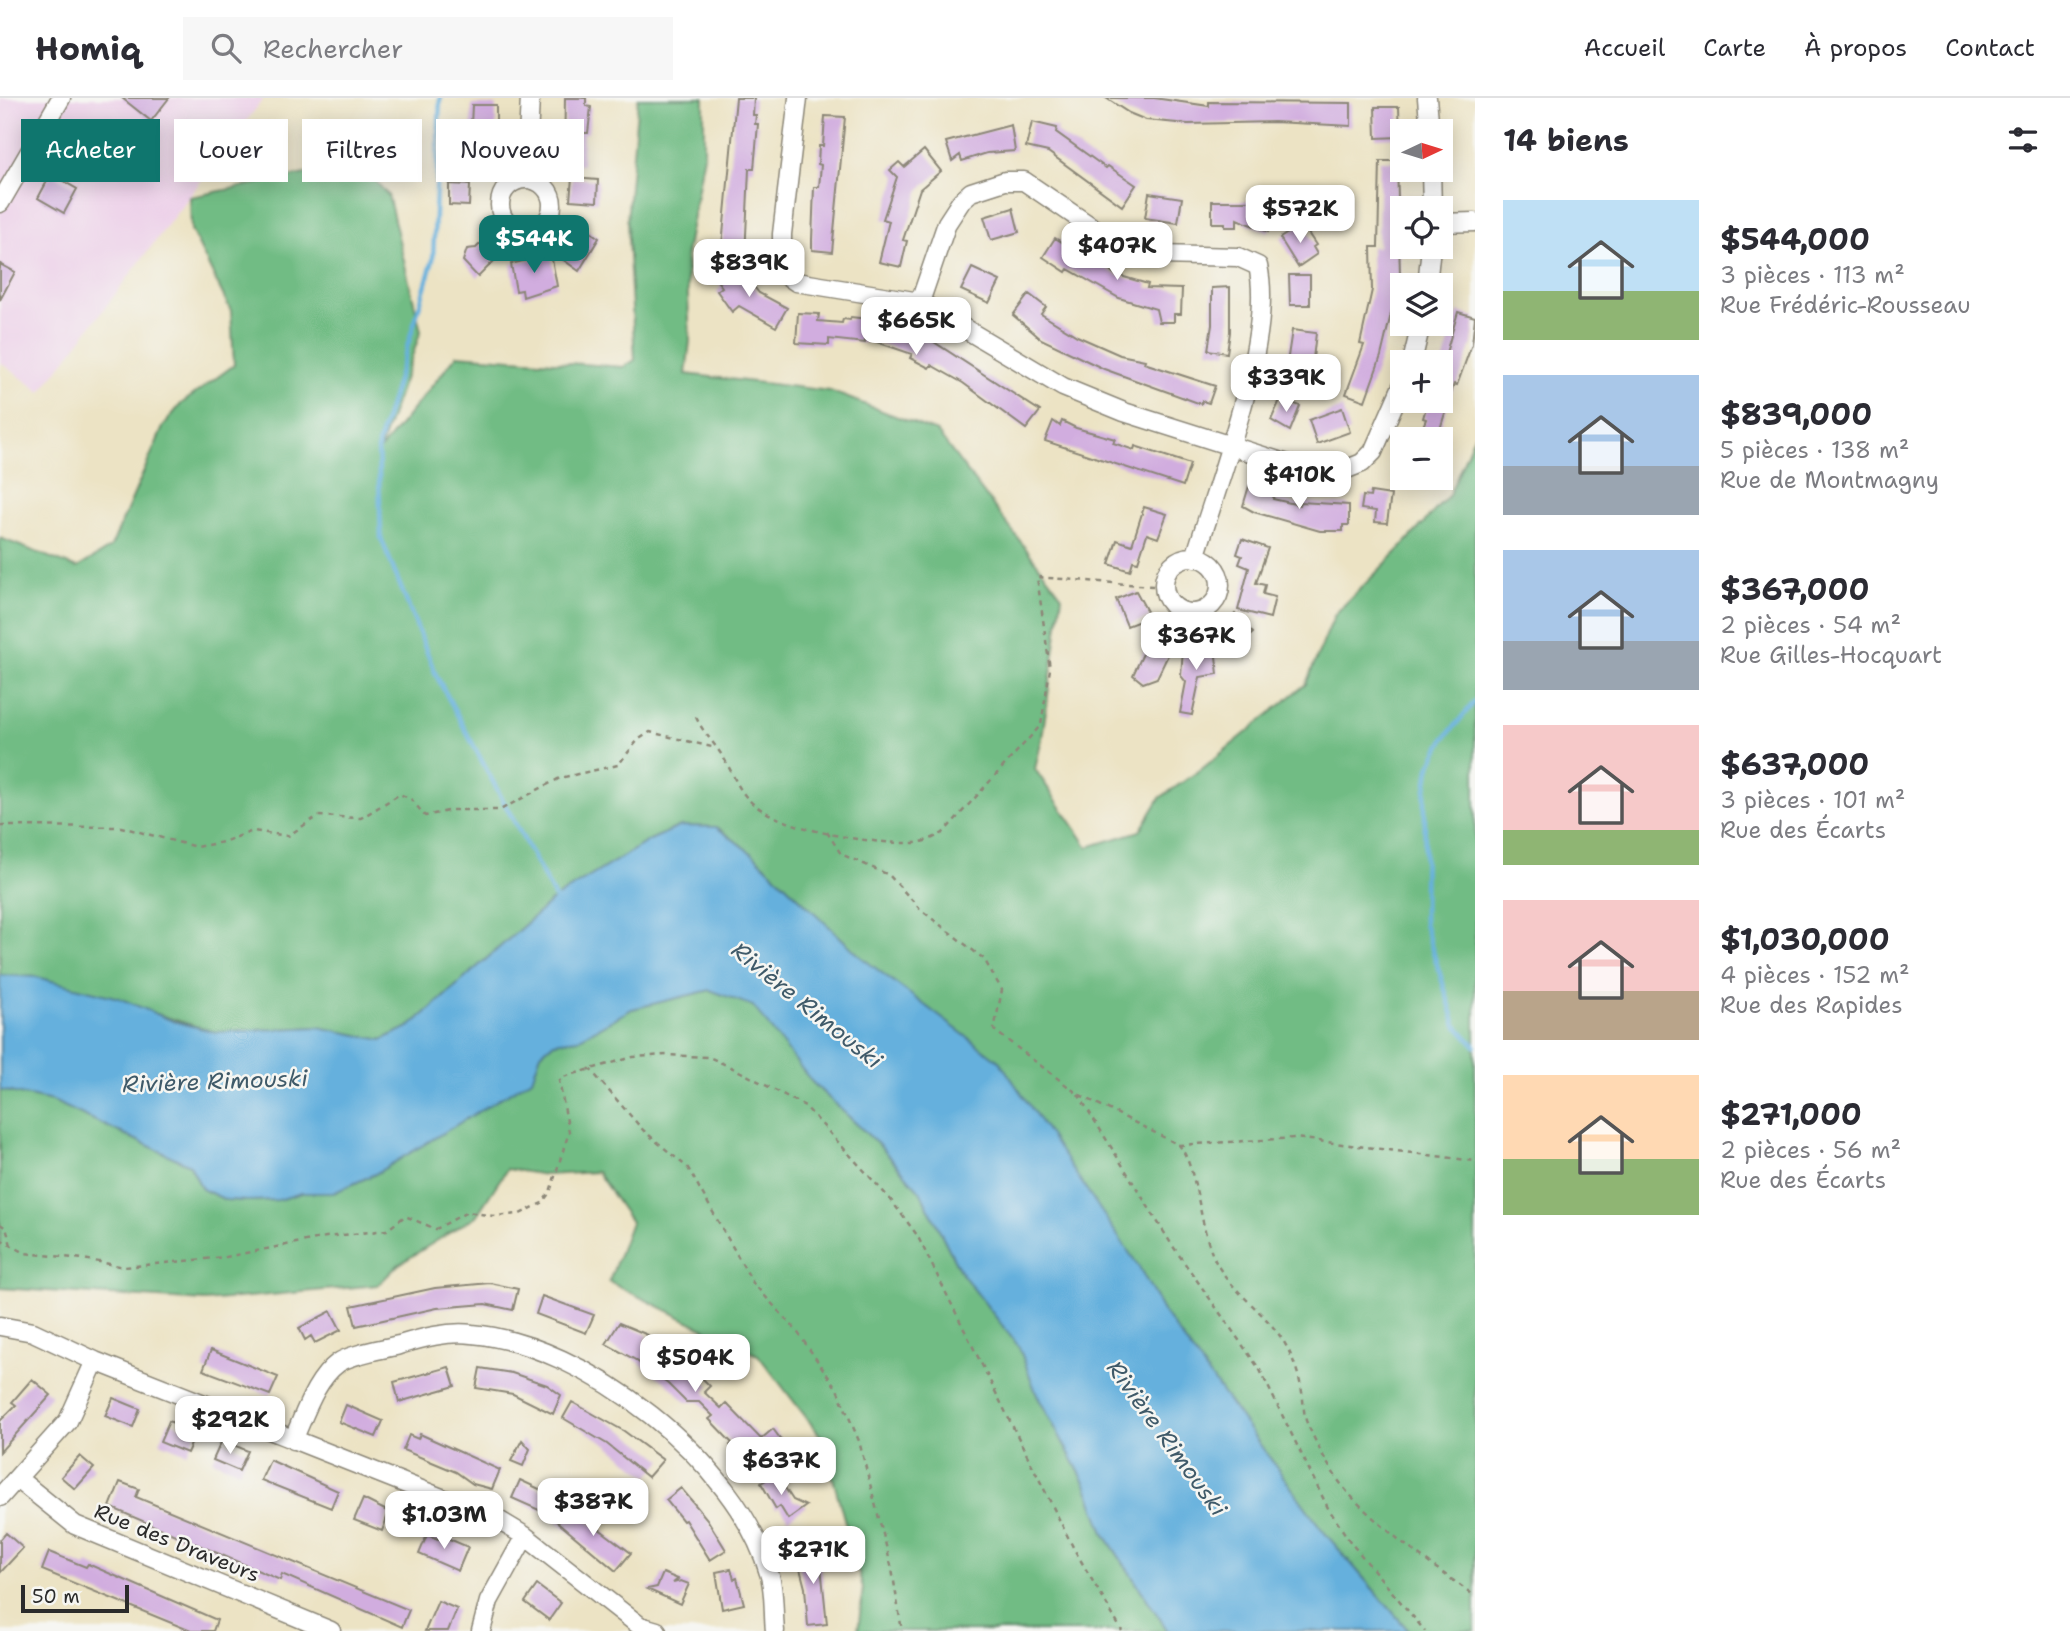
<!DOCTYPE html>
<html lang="fr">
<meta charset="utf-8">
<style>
body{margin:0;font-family:"Shantell Sans",sans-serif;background:#f7f7f7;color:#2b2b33;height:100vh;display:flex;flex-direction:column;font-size:26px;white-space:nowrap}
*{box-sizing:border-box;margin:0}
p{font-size:23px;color:#7c7c81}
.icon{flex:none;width:38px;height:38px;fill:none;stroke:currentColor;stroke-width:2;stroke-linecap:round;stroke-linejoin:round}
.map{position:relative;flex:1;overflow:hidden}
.panel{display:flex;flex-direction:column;background:#fff;width:595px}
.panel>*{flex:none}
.hud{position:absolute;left:21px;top:21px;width:665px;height:63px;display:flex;gap:14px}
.needle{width:46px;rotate:86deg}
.controls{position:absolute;left:1390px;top:21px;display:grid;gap:14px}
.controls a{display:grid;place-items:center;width:63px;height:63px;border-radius:0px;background:#fff;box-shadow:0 4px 18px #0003;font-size:35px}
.scale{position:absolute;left:21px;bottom:18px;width:108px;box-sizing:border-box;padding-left:7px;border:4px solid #2b2b2b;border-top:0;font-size:19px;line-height:24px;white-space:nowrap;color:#2b2b2b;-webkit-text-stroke:5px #f6f6f2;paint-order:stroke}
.price{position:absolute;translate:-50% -60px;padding:0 16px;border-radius:14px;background:#fff;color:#222;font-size:23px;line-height:46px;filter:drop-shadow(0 2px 4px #0008)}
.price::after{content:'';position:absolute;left:50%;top:42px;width:21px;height:16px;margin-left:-10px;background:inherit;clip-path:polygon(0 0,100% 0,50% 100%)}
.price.on{background:#0f766e;color:#fff}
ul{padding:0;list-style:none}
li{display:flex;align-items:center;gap:21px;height:175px;padding:0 28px}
li span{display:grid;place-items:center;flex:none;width:196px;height:140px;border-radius:0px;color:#555}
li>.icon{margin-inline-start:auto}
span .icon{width:84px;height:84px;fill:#fffc;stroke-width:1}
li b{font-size:30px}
h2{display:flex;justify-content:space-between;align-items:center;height:84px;padding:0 28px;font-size:30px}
.pill{padding:0 24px;border-radius:0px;background:#fff;box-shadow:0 4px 18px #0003;font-size:24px;line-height:63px}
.pill.on{background:#0f766e;color:#fff}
header{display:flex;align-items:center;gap:42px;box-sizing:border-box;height:98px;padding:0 35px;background:#fff;border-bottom:2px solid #e1e1e2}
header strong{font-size:33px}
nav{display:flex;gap:38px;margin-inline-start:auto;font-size:24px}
.search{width:490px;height:63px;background:#f7f7f7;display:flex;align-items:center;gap:18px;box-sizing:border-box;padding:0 24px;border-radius:0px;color:#7c7c81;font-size:26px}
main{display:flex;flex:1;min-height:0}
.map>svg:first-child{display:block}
.built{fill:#edd1e9}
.forest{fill:#71bc84;stroke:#4e7458;stroke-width:2}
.water{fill:#65b0dd;stroke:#486e84;stroke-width:2}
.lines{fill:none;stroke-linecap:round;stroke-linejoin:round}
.stream{stroke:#65b0dd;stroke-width:4.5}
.building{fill:#d1addf}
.minor-casing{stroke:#8c8778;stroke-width:21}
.path{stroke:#8c8778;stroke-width:2.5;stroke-dasharray:5 5;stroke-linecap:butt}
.minor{stroke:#fff;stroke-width:18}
.labels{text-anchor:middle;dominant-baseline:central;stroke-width:5;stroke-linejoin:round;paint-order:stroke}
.street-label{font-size:21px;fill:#2b2b2b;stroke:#f6f6f2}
.water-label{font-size:23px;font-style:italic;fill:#3f5a69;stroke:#f6f6f2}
</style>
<header>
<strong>Homiq</strong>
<div class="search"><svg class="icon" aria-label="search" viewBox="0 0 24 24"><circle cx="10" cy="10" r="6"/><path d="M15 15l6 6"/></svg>Rechercher</div>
<nav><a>Accueil</a><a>Carte</a><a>À propos</a><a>Contact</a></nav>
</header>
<main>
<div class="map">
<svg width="1475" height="1533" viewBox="0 0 1475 1533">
<rect width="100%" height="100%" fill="#f6f6f2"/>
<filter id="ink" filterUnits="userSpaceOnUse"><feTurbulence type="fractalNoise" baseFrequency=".0143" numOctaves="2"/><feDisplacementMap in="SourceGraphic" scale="14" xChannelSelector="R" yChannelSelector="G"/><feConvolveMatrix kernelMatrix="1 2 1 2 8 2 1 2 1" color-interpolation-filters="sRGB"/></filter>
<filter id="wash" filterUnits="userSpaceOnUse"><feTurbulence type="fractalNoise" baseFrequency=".00686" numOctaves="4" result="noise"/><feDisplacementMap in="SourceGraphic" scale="28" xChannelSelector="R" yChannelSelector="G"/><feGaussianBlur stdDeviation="1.57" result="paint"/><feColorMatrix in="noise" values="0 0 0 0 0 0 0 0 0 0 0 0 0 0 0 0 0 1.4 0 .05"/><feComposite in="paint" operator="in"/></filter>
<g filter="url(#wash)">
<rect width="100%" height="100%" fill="#ece3c4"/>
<path class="built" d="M0,0H264L41,294L0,264Z"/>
<path class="forest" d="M638,0H704V57L686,156L690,243L686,276L830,293L937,334L1062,498L1042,640L1035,671L1088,749L1140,733L1160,700L1203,670L1306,586L1335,516L1401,450L1449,397L1475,336V1533H1409L1323,1433L1164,1215L1139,1169L861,859L754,757L717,729L680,728L650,742L555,800L411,928L382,942L318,929L215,934L36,879L0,877V440L77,470L111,449L164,327L181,306L234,267L231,213L191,132L190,99L359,65L388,97L421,233L379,353L457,257L623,269L635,262L627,123Z
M710,892L753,907L812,984L880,1048L920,1093L960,1173L1019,1249L1037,1297L1086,1386L1105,1437L1168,1533H858L863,1490L822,1340L758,1257L609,1184L631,1124L597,1074L546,1077L507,1071L476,1118L398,1167L378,1187L205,1203L0,1190V992L53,1003L190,1067L202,1091L226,1102L248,1103L279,1102L301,1095H333L375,1076L531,981L541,955L554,944L578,941L632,911Z"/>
<path class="water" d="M681,728L716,729L754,757L861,859L1000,964L1139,1169L1164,1215L1323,1433L1409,1533H1168L1105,1437L1086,1386L1037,1297L1019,1249L960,1173L920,1093L880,1048L812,984L753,908L710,892L632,911L578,941L554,944L541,955L532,981L375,1076L333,1095H301L279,1102L248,1103L226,1102L202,1091L190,1067L53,1003L0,992V877L36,879L119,900L173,923L215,934L318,929L382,942L411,928L555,800L650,742Z"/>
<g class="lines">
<path class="stream" d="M440,0L433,162L378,347L381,440L436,577L555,800
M1475,603L1444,641L1429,670L1425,699L1424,825L1456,927L1475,948"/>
</g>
<g id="blocks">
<path class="building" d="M122,0H169L151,23Z
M565,0H586V8L591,9L588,35H583L582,67L565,66L560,60L564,56Z
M736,0H754L753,17H756L755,26H758L754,71H749L745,159L721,158Z
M1106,0H1154L1209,8V4L1351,5V28L1274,24L1188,26L1146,22L1129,15Z
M472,7H496V33H488V77H464L465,57L470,48Z
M1375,9H1399L1400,39L1376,40Z
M825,18L845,19L832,154L812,152V142L814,89H819L821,67L818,66L819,48H823Z
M1032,24L1057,30L1056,34L1106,70L1108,68L1136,87L1122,108L1048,54L1026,49Z
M1011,27L1015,53L987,55L962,63L960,57L952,63L946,44Z
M924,52L941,73L920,91L903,142L907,143L901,169L879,164L889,123L883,121L897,79L890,72L899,64L904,69Z
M1380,63H1397L1400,178L1381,258L1365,303L1346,296L1364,247L1360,246L1372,192L1371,149H1378Z
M51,76L77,91L64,115L38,100Z
M572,80L598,82L597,104L570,102Z
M449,86L470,87L469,108L449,107Z
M1149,95L1182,100L1178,125L1145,120Z
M1212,103H1252L1277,114L1268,134L1237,121V129H1225V125H1212Z
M1013,110L1019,134L991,142L984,119Z
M1302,126L1316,147L1313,149L1317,156L1298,169L1280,140Z
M581,127L599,140L579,173L558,158Z
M1055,140L1117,177L1148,186L1147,190L1182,191L1181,216H1174V224H1159L1156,211L1119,200L1068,171L1066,174L1043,159Z
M480,146L495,162L478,179L463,163L467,151L476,150Z
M551,156L557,188L523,199L522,192L516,193L511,166Z
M0,166L15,174L0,202Z
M972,170L1000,183L989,205L961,192Z
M734,172L746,188L751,185L759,195L787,210L776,229L739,208L732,214L717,193L722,189L718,184Z
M1289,177H1310V207H1290Z
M1230,189V234L1227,255L1208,252L1212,227V190Z
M1029,196L1046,209L1041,216L1077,238L1120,257L1145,262L1144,265L1215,288L1209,305L1202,303L1201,306L1104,271L1041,241L1013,217Z
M1458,214L1475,219L1472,246L1457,287L1454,286L1437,341H1418L1426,321L1423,320L1428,303H1440V264L1443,265Z
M798,215L819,216L818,223L842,225L843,221L850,222L851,219L876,222L920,235L1040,313L1026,331L963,285L931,267L929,270L910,260L912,256L865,240V245L829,241V247L796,245Z
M1292,232L1316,235L1312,269L1308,268V275L1296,273L1297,267L1287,265Z
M1281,300L1300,308L1290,333L1271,322Z
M1342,310L1350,334L1317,346L1309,322Z
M1053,323L1060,328L1062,323L1076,330L1115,341L1113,345L1134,352L1135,348L1190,366L1183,388L1045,343Z
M1249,388L1274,396L1273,401L1299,407L1300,404L1349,407V427H1343V433H1320L1254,414L1243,408Z
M1371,394L1391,397L1387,425L1375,424L1376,413L1361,411L1363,398L1370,399Z
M1144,409L1167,416L1158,440L1147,436L1138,464L1133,463L1130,473L1109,466L1117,442L1132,447Z
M1242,441L1268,450L1256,485L1265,487L1263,496L1275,499L1270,520L1238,512L1249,470L1239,466L1242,458L1237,456Z
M1136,493L1150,519L1127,528L1116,501Z
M1235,516L1253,535L1230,556L1215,540Z
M1214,541L1218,576L1200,579L1192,617L1180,615L1186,584L1181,578L1183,551L1207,548Z
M1147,547L1168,557L1157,580L1143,585L1133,577Z
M490,1185L518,1191L513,1212L485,1206L437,1210L356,1228L351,1208L435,1190Z
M542,1198L594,1217L586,1235L536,1216Z
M331,1213L341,1232L315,1245L311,1238L305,1242L299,1230Z
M619,1225L648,1237L644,1244L692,1278L696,1274L710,1288L704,1294L721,1310L726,1305L761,1341L773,1331L785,1347L772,1357L767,1350L746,1367L730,1347L732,1345L709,1321L713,1318L699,1304H686L668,1286L634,1261L606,1246Z
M211,1252L278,1279L270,1297L203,1272Z
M449,1269L455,1288L399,1304L394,1284Z
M480,1270L512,1275L547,1287L561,1297L553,1316L513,1296L476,1290Z
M32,1281L51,1297L0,1354V1323L16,1307L12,1304Z
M113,1300L140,1311L133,1329L105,1318Z
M572,1304L624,1333L663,1362L648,1379L607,1346L563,1320Z
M346,1307L383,1323L376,1339L339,1324Z
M169,1323L196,1335L187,1355L160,1344Z
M420,1336L500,1372L492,1391L473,1386L456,1374L403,1352L409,1337L418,1341Z
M222,1342L248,1353L239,1373L213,1362Z
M522,1342L530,1351L523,1368L511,1363Z
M80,1358L94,1370L75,1391L61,1379Z
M270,1362L338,1393L331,1410L261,1382Z
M776,1376L793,1402L806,1408L788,1421L780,1408L776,1411L761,1385Z
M520,1382L548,1395L541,1413L512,1400Z
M120,1384L139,1391L136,1399L409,1512L402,1529L282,1476L280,1482L110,1409Z
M681,1390L707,1421L726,1452L710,1462L685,1422L683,1423L666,1402Z
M363,1401L389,1414L382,1433L354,1422Z
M566,1406L631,1455L616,1473L554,1421Z
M6,1435L23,1450L0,1475V1442Z
M427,1437L438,1441L440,1437L468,1449L458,1473L419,1456Z
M819,1449L827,1526L808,1528L805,1490L796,1455Z
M49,1454L86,1469L88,1466L217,1522L213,1533H191L42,1472Z
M731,1471L734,1481L737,1480L744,1506L722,1511L716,1474Z
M663,1475L678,1481L673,1485L681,1483L689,1486L680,1506L647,1491L657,1489Z
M537,1487L561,1505L549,1522L525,1504Z
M438,1503L457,1511L448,1533H425Z"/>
</g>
</g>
<g filter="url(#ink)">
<use href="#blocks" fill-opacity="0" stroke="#8c8778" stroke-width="2"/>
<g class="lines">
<g class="minor-casing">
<path id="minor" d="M798,0L782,136V168L786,177L796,184L920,204L1063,289L1124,314L1310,373L1347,371L1362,365L1373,354L1402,288
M1427,0L1430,33
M1431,72L1432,110
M500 107a26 26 0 1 1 52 0a26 26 0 1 1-52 0Z
M526,81L530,0
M0,105L61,0
M1440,125L1475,124
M1427,187L1431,149
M920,204L947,125L962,102L971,94L1005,83H1024L1099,134L1134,152L1160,157L1238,159L1258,168C1275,239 1217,386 1195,460
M1412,264L1421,226
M1164 487a28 28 0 1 1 56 0a28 28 0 1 1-56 0Z
M0,1228L33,1234L95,1263L500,1423L525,1438L640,1528L657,1533
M293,1342C305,1316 315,1282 338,1265C350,1256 384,1251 399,1247C422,1240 448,1233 472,1236C586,1246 737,1363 769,1475C775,1492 773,1515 775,1533
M18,1381L75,1427L331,1533
M0,1399L68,1323L95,1263
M481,1533L489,1503L525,1438"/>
</g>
<path class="path" d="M696,619C703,635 714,644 723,659C734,676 738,695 756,708C790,733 870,746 912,745C923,745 934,740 943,735L1041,627L1050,571L1037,479L1165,489
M0,728L121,729L196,749L223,744L253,733L288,738L318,718L361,720L400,696L412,702L425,718L452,712H500L560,680L618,667L638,642L650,634L716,650
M827,734L841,756L889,777L921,812L984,861L1002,892L994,932L1078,996L1179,1047C1199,1071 1199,1136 1218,1168C1236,1197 1266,1215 1284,1244C1293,1259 1299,1277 1302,1294C1304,1304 1303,1316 1307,1325C1318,1349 1333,1379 1351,1398C1387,1436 1433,1468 1475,1498
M589,970L643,1032L688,1070L753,1185L796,1232L837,1291L859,1343L892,1471L902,1533
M1078,996L1172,1147L1260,1272L1328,1410L1351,1445L1425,1533
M1179,1047L1295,1040L1475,1063
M0,1126L6,1130L11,1147
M0,1141L25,1155L84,1161L124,1169L226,1159L326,1139L387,1132L405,1118L436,1131L467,1114L493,1118L520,1116L542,1105L550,1094L569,1034L559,983L563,979L633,959L667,957L709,959L739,973L805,1008L891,1102L917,1137L1074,1451L1122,1533"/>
<use href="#minor" class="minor"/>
</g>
</g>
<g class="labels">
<g class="street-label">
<text transform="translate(177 1445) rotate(22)">Rue des Draveurs</text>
</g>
<g class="water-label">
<text transform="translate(807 907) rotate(39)">Rivière Rimouski</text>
<text transform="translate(215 983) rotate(-2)">Rivière Rimouski</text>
<text transform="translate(1167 1340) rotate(54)">Rivière Rimouski</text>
</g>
</g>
</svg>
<div class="controls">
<a><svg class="needle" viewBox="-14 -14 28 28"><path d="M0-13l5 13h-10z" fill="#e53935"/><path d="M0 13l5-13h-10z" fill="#7c7c81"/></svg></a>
<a><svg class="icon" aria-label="locate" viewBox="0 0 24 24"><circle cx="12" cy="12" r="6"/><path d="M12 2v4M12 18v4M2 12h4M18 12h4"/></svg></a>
<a><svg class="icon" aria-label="layers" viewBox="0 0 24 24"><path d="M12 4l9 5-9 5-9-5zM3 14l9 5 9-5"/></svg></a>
<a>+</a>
<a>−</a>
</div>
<div class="scale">50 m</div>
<b class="price" style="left:1300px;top:147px">$572K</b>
<b class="price on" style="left:534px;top:177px">$544K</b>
<b class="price" style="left:1117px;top:184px">$407K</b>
<b class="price" style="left:749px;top:201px">$839K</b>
<b class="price" style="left:916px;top:259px">$665K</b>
<b class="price" style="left:1286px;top:316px">$339K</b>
<b class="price" style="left:1299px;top:413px">$410K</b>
<b class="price" style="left:1196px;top:574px">$367K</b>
<b class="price" style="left:695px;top:1296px">$504K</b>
<b class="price" style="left:230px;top:1358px">$292K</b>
<b class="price" style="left:781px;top:1399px">$637K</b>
<b class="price" style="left:593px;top:1440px">$387K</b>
<b class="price" style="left:444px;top:1453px">$1.03M</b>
<b class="price" style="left:813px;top:1488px">$271K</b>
<div class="hud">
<a class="pill on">Acheter</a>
<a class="pill">Louer</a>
<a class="pill">Filtres</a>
<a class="pill">Nouveau</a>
</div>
</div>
<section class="panel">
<h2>14 biens<svg class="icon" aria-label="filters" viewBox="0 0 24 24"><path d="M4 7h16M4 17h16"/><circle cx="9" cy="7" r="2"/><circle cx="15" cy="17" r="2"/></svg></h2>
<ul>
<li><span style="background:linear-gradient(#bfe0f5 65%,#8fb573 0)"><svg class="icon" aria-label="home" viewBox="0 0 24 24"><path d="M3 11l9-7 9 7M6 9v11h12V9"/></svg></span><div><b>$544,000</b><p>3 pièces · 113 m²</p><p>Rue Frédéric-Rousseau</p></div></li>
<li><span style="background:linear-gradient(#a9c7e8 65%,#9aa5b1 0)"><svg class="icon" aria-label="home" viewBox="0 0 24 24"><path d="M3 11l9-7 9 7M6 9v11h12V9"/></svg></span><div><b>$839,000</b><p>5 pièces · 138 m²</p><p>Rue de Montmagny</p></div></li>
<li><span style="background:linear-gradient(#a9c7e8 65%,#9aa5b1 0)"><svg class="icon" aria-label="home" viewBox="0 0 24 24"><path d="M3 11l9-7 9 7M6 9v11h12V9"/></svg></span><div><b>$367,000</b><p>2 pièces · 54 m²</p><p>Rue Gilles-Hocquart</p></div></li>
<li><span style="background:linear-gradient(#f6c9c9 75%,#8fb573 0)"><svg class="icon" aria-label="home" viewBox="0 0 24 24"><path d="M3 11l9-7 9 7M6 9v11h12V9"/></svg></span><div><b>$637,000</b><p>3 pièces · 101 m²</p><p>Rue des Écarts</p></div></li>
<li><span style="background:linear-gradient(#f6c9c9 65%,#b9a48a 0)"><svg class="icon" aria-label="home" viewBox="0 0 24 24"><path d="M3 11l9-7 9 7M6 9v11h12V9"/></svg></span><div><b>$1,030,000</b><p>4 pièces · 152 m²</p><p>Rue des Rapides</p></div></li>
<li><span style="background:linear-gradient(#ffd9b3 60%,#8fb573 0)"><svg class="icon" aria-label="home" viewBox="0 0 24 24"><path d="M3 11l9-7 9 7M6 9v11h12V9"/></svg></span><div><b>$271,000</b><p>2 pièces · 56 m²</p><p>Rue des Écarts</p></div></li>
</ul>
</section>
</main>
